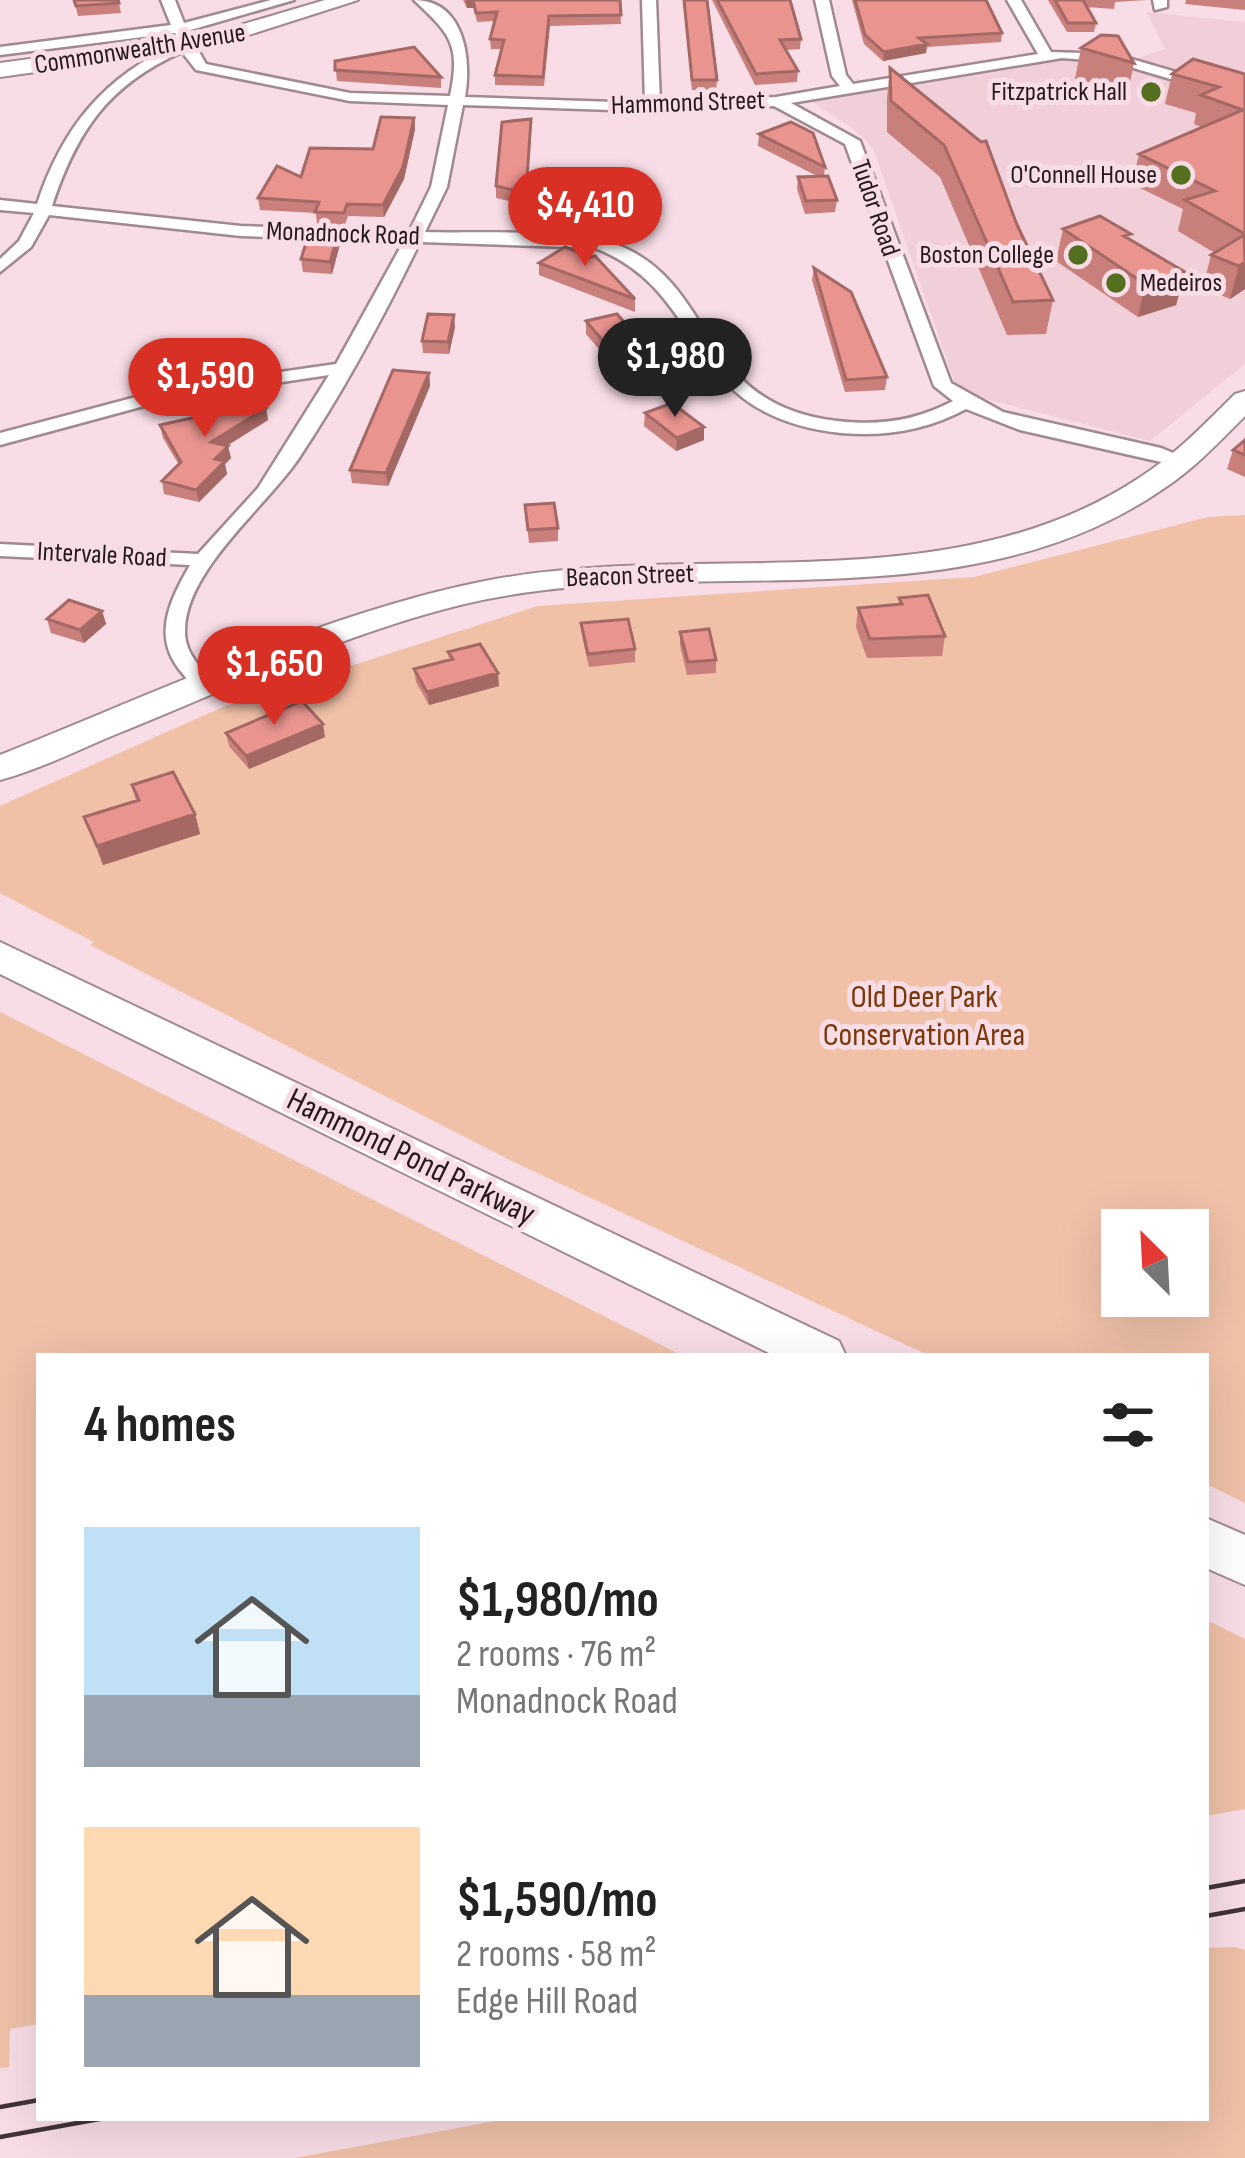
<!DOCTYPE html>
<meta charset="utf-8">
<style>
body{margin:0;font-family:"Sofia Sans Condensed",sans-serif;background:#f2f2f2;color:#222;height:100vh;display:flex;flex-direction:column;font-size:45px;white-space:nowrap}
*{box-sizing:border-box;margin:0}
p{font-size:39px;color:#767676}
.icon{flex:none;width:66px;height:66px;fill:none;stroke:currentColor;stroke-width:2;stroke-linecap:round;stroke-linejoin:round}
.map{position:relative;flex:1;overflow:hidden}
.details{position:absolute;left:36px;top:1353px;width:1173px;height:768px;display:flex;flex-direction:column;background:#fff;border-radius:0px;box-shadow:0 12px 48px #0002}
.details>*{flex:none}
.needle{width:78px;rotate:336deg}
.tools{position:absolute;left:1101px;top:1209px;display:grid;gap:24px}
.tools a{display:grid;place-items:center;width:108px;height:108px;border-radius:0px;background:#fff;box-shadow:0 12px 48px #0002;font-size:60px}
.price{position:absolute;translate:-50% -102px;padding:0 27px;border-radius:42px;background:#d93025;color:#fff;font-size:39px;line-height:78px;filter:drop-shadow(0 3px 6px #0008)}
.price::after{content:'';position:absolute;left:50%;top:72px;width:36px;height:27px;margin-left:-18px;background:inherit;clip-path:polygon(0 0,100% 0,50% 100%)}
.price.on{background:#222;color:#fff}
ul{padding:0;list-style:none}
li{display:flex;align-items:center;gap:36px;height:300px;padding:0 48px}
li span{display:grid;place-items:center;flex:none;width:336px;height:240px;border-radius:0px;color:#555}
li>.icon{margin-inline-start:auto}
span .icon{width:144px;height:144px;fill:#fffc;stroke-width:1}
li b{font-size:51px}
h2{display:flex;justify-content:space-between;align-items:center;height:144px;padding:0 48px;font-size:51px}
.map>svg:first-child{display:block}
.built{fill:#f1cfd9}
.green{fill:#f0c0a7;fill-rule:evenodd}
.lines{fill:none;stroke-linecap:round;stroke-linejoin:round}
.minor-casing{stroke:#a18990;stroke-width:5}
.primary-casing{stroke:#a18990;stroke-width:4}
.minor{fill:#fff;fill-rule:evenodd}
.primary{fill:#fff;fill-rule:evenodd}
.tram{stroke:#413438;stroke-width:4.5}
.wall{fill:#c97f7c}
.shaded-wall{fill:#a46865}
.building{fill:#ea9490;stroke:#a46865;stroke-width:3}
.poi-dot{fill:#556f21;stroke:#f8dde6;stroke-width:4.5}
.labels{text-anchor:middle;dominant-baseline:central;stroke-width:10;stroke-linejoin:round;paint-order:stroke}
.far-street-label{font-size:27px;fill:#241a1d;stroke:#f8dde6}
.far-poi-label{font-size:27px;fill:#241a1d;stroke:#f8dde6;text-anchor:end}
.park-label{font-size:33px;fill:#7a3709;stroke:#f8dde6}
.street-label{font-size:33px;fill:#241a1d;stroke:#f8dde6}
</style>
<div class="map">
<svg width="1245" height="2158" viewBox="0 0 1245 2158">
<rect width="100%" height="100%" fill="#f8dde6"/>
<path class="built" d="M1146,12L1245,22V364L1150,441L958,392L873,148L851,127L812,102L1060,58L1121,64L1165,49Z"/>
<path class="green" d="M1245,515V1503L1206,1484V1356H930L516,1163L90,945L94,942L0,893V806L223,707L538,606L974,577L1208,517ZM1122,1230H1188V1296H1122Z
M0,1012L683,1356H39V2024L10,2029L9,2067L0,2068Z
M1206,1620L1245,1639V1809L1206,1816Z
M1235,1947L1245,1950V2158H295L511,2118H1206V1948Z"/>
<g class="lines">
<g class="minor-casing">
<path id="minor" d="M161,0H175L184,23L271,0H294L187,31L206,64L350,93L450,96C461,44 450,34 414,0C464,0 472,59 465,97L645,103L642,0H656L660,103L776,97L840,86L832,76L815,0H829L846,75L853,84L1038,54L1007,0H1021L1051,52L1114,54L1245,92V101L1113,62L1062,58L791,103L860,141L951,383L1003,412L1161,448L1193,461L1183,467L1020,430L966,409C927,430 885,437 841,433C679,416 711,293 595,248L420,242C384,316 345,389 299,458C266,507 184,571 185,632C185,655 203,669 216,686L205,693C194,689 190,683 183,674C151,638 169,602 190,565L0,556V544L198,554L258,488L329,375L170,399L0,445V433L170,388L336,364L404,241L241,236L49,215L31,247L0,272V259L19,241L34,213L0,210V200L37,204C62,128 104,76 179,43L175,33L0,55V47L171,25ZM182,52L196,70L350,101L448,105L431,187L409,232L241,226L52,206C77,131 108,85 182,52ZM463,105L672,112L774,106L845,144L934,386L953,401C916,421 878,426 837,421C699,405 718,291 625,248C579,227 479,234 425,232L447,187Z
M1153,0H1167V7L1155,10Z"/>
</g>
<g class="primary-casing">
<path id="primary" d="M325,0H358L208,48L0,77V63L206,35Z
M1245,391V416C1219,442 1194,469 1163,489C957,631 689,549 460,605C343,634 230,688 119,733C80,749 41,769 0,780V755C151,695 322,614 480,582C696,538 945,606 1139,478C1175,455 1205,424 1235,394Z
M0,942L839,1341L846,1356H775L0,974Z
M1206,1518L1245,1535V1585L1206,1568Z"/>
</g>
<use href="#minor" class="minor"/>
<use href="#primary" class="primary"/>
<path class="tram" d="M1206,1888L1245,1881
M1206,1916L1245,1909
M0,2107L39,2100
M0,2137L105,2118"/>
</g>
<path class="wall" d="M74,0L119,3L121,13L78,16Z
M463,0H620L621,24L550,26L544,86L495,85V75L501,49H491L490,39L495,21L477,22L474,8H467Z
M683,0H707L717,80L716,90H692Z
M712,0H790L801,39L800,49L786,50L798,71L797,82L755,85Z
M852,0H986L1002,33L1001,42L927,47L926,53L883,61L864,44Z
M1048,0H1147L1115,2L1114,9L1087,7L1096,23L1094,32H1067Z
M1186,0H1245V10L1185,4Z
M1081,48L1134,63L1128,93L1075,79Z
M335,61L441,77V88L337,81Z
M890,68L981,142L1053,300L1046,334L1007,335L940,177L887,132V98Z
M1172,74H1245V289L1230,299L1203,287L1211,255L1215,253L1178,231L1183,209L1132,184L1139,154L1201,127L1194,124L1196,113L1165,104Z
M414,118L415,129L404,179L384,217L348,216L345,225L317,224L316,213L260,210L258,198L301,177L373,149Z
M531,131L526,205L496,198V186Z
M759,134L825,167L824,176L837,200L835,212L805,214L797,189L798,177H819L758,146Z
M1063,229L1129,240L1185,272L1176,305L1138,317L1056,261Z
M340,244L332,274L303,272L301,259Z
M589,258L635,299V312L539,275V263Z
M814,268L887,377L885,390L845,392L812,280Z
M586,321L665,381L633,389L586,334Z
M455,327L449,354L423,353L422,341Z
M429,373L430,386L388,486L352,483L350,470Z
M266,408L268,420L227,446L231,458L225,464L227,474L199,502L164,494L162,481L179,465L163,438L160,425Z
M645,413L704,440L676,451L644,426Z
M1245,440V477L1227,469L1233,450Z
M525,505L558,528V541L529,543Z
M899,598L945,636L942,656L867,658L856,627L858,608L899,604Z
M102,611L106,624L84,643L51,633L47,619Z
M581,623L635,649V662L589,667L582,636Z
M680,632L716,660V673L687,675L680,645Z
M448,652L499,686L429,705L416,682L414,669L449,660Z
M226,733L325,737L249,769L229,746Z
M132,785L195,814L200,834L103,865L84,817L136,801Z"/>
<path class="shaded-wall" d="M466,0H473L474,8H467Z
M927,44L926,53L883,61L884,52Z
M414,118L415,129L404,179L384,217L383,205Z
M339,231L340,244L332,274L330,262Z
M1245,262V289L1230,299L1239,266Z
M1185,272L1176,305L1138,317L1145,284Z
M454,315L455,327L449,354L448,342Z
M665,369V381L633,389V376Z
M429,373L430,386L388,486L386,473Z
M266,408L268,420L213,454L211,442Z
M704,427V440L676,451L677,438Z
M228,446L231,458L225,464L227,474L199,502L196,490L215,459Z
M102,611L106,624L84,643L80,630Z
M498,673L499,686L429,705L427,692Z
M323,724L325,737L249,769L246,756Z
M195,814L200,834L103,865L97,846Z"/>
<path class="building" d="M74,0H118L119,3L76,6Z
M473,0H620L621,15L549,16L543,77L495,75L504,40L490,39L497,12L476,13Z
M684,0H707L717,80H692Z
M717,0H790L801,39L780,40L798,71L756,74Z
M855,0H986L1002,33L919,38L927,44L884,52L865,35Z
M1055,0H1083L1096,23H1068Z
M1101,35L1118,36L1134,63L1081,48Z
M414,47L441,77L335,70V61Z
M1193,59L1245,74V234L1185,200L1215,191L1139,154L1243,110L1201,95L1219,87L1172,74Z
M890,68L981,142L986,141L1017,225L1053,300L1013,302L944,145L891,101Z
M381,117L414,118L403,167L383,205L347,204L344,213L315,212L319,202L258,198L277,166L301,177L310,148L373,149Z
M531,119L526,193L496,186L502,122Z
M791,122L813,133L825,167L759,134Z
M828,176L837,200L806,201L798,177Z
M1100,216L1131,234L1124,236L1185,272L1145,284L1063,229Z
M310,230L339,231L330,262L301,259Z
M1244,235L1245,262L1239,266L1211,255Z
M565,247L589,256L585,259L595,256L635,299L539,263Z
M814,268L851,292L887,377L846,380Z
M428,314L454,315L448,342L422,341Z
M617,314L665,369L633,376L586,321Z
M393,370L429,373L386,473L350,470Z
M234,394L266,408L211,442L228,446L215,459L225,461L196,490L162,481L181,462L160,425L196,417Z
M672,403L704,427L677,438L645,413Z
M1245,440V455L1233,450Z
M554,503L558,528L528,530L525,505Z
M928,595L945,636L870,639L858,608L902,604L899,598Z
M69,600L102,611L80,630L47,619Z
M628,619L635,649L588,654L581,623Z
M709,629L716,660L688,662L680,632Z
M480,644L498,673L427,692L414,669L453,659L448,652Z
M302,701L323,724L246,756L226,733Z
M173,772L195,814L97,846L84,817L139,800L132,785Z"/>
<g class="poi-dot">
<circle cx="1151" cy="92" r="12"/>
<circle cx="1181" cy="175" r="12"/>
<circle cx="1078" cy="255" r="12"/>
<circle cx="1116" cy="283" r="12"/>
</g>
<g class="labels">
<g class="far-street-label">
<text transform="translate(140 49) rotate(-9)">Commonwealth Avenue</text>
<text transform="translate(688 103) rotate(-2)">Hammond Street</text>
<text transform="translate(875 208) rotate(71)">Tudor Road</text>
<text transform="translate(343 234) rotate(2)">Monadnock Road</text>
<text transform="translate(102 555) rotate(3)">Intervale Road</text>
<text transform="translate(630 576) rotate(-2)">Beacon Street</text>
</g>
<g class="far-poi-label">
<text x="1127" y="92">Fitzpatrick Hall</text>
<text x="1157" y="175">O'Connell House</text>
<text x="1054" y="255">Boston College</text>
<text x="1140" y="283" text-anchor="start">Medeiros</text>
</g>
<g class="park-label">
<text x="924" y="997">Old Deer Park<tspan x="924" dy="38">Conservation Area</tspan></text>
</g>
<g class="street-label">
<text transform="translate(411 1157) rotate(26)">Hammond Pond Parkway</text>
</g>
</g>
</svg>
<div class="tools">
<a><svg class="needle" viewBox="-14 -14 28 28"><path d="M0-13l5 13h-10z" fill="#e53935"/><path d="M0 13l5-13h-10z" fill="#767676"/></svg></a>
</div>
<b class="price" style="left:585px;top:269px">$4,410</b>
<b class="price on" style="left:675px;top:420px">$1,980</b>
<b class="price" style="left:205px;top:440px">$1,590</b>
<b class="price" style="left:274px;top:728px">$1,650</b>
<section class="details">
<h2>4 homes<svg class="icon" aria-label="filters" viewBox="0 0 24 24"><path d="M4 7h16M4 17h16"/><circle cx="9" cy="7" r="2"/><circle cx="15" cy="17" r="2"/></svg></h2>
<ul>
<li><span style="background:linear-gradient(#bfe0f5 70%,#9aa5b1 0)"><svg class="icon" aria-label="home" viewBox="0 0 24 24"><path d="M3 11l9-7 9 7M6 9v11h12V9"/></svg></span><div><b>$1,980/mo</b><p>2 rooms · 76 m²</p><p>Monadnock Road</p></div></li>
<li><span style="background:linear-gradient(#ffd9b3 70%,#9aa5b1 0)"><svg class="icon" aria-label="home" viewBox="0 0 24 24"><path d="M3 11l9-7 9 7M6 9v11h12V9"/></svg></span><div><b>$1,590/mo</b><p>2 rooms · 58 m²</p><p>Edge Hill Road</p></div></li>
</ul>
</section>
</div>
